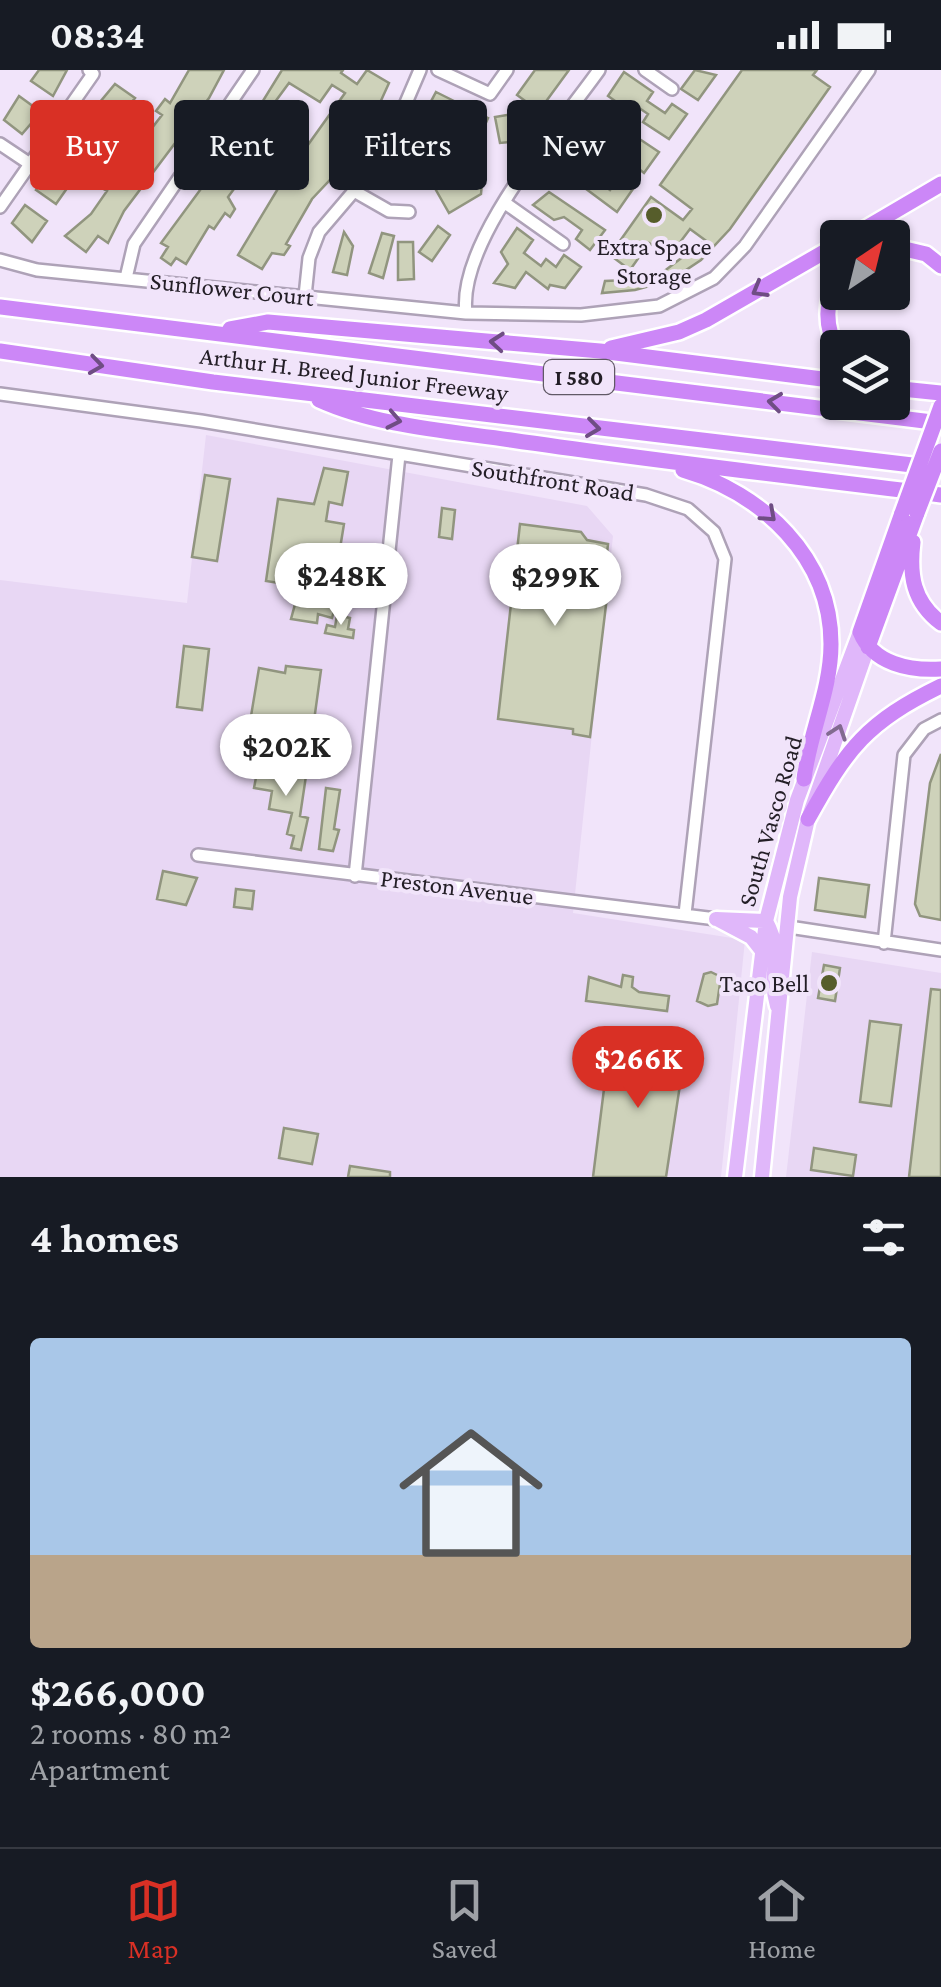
<!DOCTYPE html>
<meta charset="utf-8">
<style>
body{margin:0;font-family:"Crimson Pro",serif;background:#20242c;color:#f1f3f6;height:100vh;display:flex;flex-direction:column;font-size:38px;white-space:nowrap}
*{box-sizing:border-box;margin:0}
p{font-size:32px;color:#9ea1a6}
.icon{flex:none;width:55px;height:55px;fill:none;stroke:currentColor;stroke-width:2;stroke-linecap:round;stroke-linejoin:round}
.map{position:relative;height:1107px;overflow:hidden}
.side{display:flex;flex-direction:column;background:#171b24;flex:1}
.side>*{flex:none}
.top-card{position:absolute;left:30px;top:30px;width:882px;height:90px;display:flex;gap:20px}
.needle{width:65px;rotate:35deg}
.buttons{position:absolute;left:820px;top:150px;display:grid;gap:20px}
.buttons a{display:grid;place-items:center;width:90px;height:90px;border-radius:10px;background:#171b24;box-shadow:0 2px 8px #0004;font-size:50px}
.price{position:absolute;translate:-50% -85px;padding:0 22px;border-radius:35px;background:#fff;color:#222;font-size:32px;line-height:65px;filter:drop-shadow(0 2px 5px #0008)}
.price::after{content:'';position:absolute;left:50%;top:60px;width:30px;height:22px;margin-left:-15px;background:inherit;clip-path:polygon(0 0,100% 0,50% 100%)}
.price.current{background:#d93025;color:#fff}
ul{padding:0;list-style:none}
li{display:grid;align-content:center;gap:20px;height:530px;padding:0 30px}
li+li{border-top:2px solid #363941}
li span{display:grid;place-items:center;height:310px;border-radius:10px;color:#555}
li>.icon{margin-inline-start:auto}
span .icon{width:180px;height:180px;fill:#fffc;stroke-width:1}
li b{font-size:42px}
h2{display:flex;justify-content:space-between;align-items:center;height:120px;padding:0 30px;font-size:42px}
.tag{padding:0 35px;border-radius:10px;background:#171b24;box-shadow:0 2px 8px #0004;font-size:35px;line-height:90px}
.tag.current{background:#d93025;color:#fff}
.status{display:flex;justify-content:space-between;align-items:center;height:70px;padding:0 50px;background:#171b24;direction:ltr}
.status svg{height:28px;fill:currentColor}
.menu{display:flex;justify-content:space-around;align-items:center;height:140px;border-top:2px solid #363941;background:#171b24;font-size:28px;color:#9ea1a6}
.menu a{display:grid;justify-items:center;gap:5px}
.menu .current{color:#d93025}
.map>svg:first-child{display:block}
.built{fill:#e8d7f4}
.building{fill:#ced2ba;stroke:#91957f;stroke-width:2.5}
.lines{fill:none;stroke-linecap:round;stroke-linejoin:round}
.minor-casing{stroke:#aea2b7;stroke-width:16}
.major-casing{stroke:#fff;stroke-width:19}
.highway-casing{stroke:#fff;stroke-width:20}
.minor{stroke:#fff;stroke-width:11}
.major{stroke:#e0b7fa;stroke-width:14}
.highway{stroke:#cc87f7;stroke-width:15}
.highway-bridge-casing{stroke:#fff;stroke-width:20;stroke-linecap:butt}
.highway-bridge{stroke:#cc87f7;stroke-width:15}
.oneway{stroke:#6f4d84}
.oneway2{stroke:#826a90}
.poi-dot{fill:#565d2b;stroke:#f1e4fa;stroke-width:4}
.labels{text-anchor:middle;dominant-baseline:central;stroke-width:8;stroke-linejoin:round;paint-order:stroke}
.shield{fill:#f1e4fa;stroke:#615966;stroke-width:2.5}
.shield-label{font-size:22px;font-weight:bold;fill:#231e26}
.poi-label{font-size:25px;fill:#231e26;stroke:#f1e4fa}
.street-label{font-size:25px;fill:#231e26;stroke:#f1e4fa}
</style>
<div class="status"><b>08:34</b><svg viewBox="0 0 49 12"><path d="M0 12V9h3v3zM5 12V6h3v6zM10 12V3h3v9zM15 12V0h3v12zM26 1h20v11H26zM47 4h2v5h-2z"/></svg></div>
<div class="map">
<svg width="941" height="1107" viewBox="0 0 941 1107">
<rect width="100%" height="100%" fill="#f1e4fa"/>
<path class="built" d="M206,365L587,436L613,466L573,843L745,870L721,1107H0V510L187,533Z
M812,882L941,903V1107H786Z"/>
<path class="building" d="M39,0H67L53,26L31,11Z
M189,0H224L209,28L124,141L108,173L98,166L86,182L65,166L91,144L107,121L102,118L117,97L122,101L137,77L129,72L135,64L145,67L162,45L156,41L165,29L170,33Z
M282,0H343L341,3L357,14L367,0L389,13L369,57L343,96L312,129L286,174L290,176L284,185L272,183L262,199L238,185L285,107L345,23L332,15L320,32L289,13L275,32L293,44L285,56L281,53L261,92L249,107L245,104L228,127L235,139L230,147L225,143L214,159L209,156L186,194L176,188L171,195L161,188L168,177L161,173L248,55Z
M535,0H569L539,41L517,25Z
M695,0L716,5L698,30L681,19Z
M742,0H817L813,5L830,17L730,159L701,190L671,210L635,220L602,223L605,211L650,209L646,215L705,170L690,159L675,179L669,176L665,183L649,173L630,200L610,185L651,127L683,150L692,139L660,115Z
M624,2L653,22L647,31L665,43L672,34L687,44L669,69L643,52L648,44L632,33L628,40L608,26Z
M115,14L135,28L106,64L85,50Z
M436,22L488,48L478,71L431,47L434,42L427,39Z
M19,26L41,42L22,64L4,50Z
M513,44L524,60L520,71L500,73L495,47Z
M602,44L659,82L644,103L630,92L633,87L588,58Z
M74,66L94,80L81,99L61,84Z
M415,70L433,84L421,102L414,97L409,105L397,97Z
M571,81L597,100L592,107L610,120L621,106L635,116L617,142L562,101Z
M460,87L466,89L472,108L482,113L481,124L449,143L428,106Z
M49,101L70,114L56,134L36,120Z
M549,122L605,160L590,180L576,169L582,160L564,147L554,150L533,135Z
M25,135L47,151L32,172L12,153Z
M438,156L450,165L432,191L419,182Z
M517,158L533,170L524,183L541,196L546,189L556,197L564,185L581,197L565,218L550,215L548,219L526,202L515,218L494,213L508,194L501,182Z
M344,162L353,176L347,205L333,202Z
M382,163L394,166L383,208L369,203Z
M398,172H413L414,209L398,210Z
M324,398L348,402L342,435L329,432L326,451L344,454L338,491L327,489L324,513L343,516L344,506L363,509L361,526L266,511L278,429L314,434Z
M205,405L230,409L217,491L192,487Z
M442,438L455,440L452,469L439,467Z
M520,454L581,462L587,470L608,474L606,493L611,494L590,667L573,664V659L498,649Z
M297,527L335,537L332,548L318,544L317,553L291,549Z
M337,545L350,548L348,559L354,560L353,568L325,563L327,555L335,557Z
M184,576L209,579L202,640L177,637Z
M286,596L321,600L314,651L251,646L259,598L285,603Z
M941,684V850L920,846L915,834L930,713Z
M258,697L306,706L300,746L308,748L301,780L291,778L294,766L287,764L292,743L269,739L272,721L254,718Z
M326,718L340,720L334,759L339,760L333,781L319,779Z
M163,801L197,808L186,835L157,829Z
M819,808L869,815L865,847L815,840Z
M236,819L254,821L252,839L234,837Z
M824,895L840,898L835,931L818,928Z
M711,902L721,907L717,934L708,936L697,931L704,904Z
M623,905L633,907L632,917L639,922L669,926L667,941L586,931L589,907L621,917Z
M931,919L941,920V1107H909Z
M870,951L901,955L891,1036L860,1032Z
M610,971L685,982L666,1107H593Z
M284,1058L318,1064L312,1094L279,1088Z
M814,1078L856,1085L853,1106L811,1100Z
M350,1096L390,1102V1107H348Z"/>
<g class="lines">
<g class="minor-casing">
<path id="minor" d="M438,0L490,24L507,0
M645,0L672,19
M560,56L617,97
M0,74L30,94
M354,121L389,141L409,142
M505,133L563,174
M0,137L93,4L89,0
M0,190L37,200L466,243L581,245L659,236L714,208L745,176L869,0
M126,208L134,174L253,0
M305,226L309,188L319,162L354,121L396,56L420,0
M466,243C457,172 557,59 599,0
M0,324L201,351L646,425L688,439L714,462L725,489L685,844
M198,785L716,849
M355,806L399,385
M789,857L941,880
M884,873L904,685L924,659L941,650"/>
</g>
<g class="major-casing">
<path id="major" d="M716,849L766,851C786,889 766,899 777,936
M717,849L751,867L762,881
M735,1107L766,851L797,730L860,562
M762,1107L790,827L808,749L868,577"/>
</g>
<g class="highway-casing">
<path id="highway" d="M849,168L941,114
M892,176L926,184L941,196
M838,207C825,231 824,257 838,280
M0,237L941,353
M230,259L268,252L600,281L838,311
M611,278L679,262L706,250L838,174
M0,281L213,312L929,397
M892,318L941,323
M319,330C376,356 449,361 511,370C654,391 798,407 941,425
M683,400C762,423 831,487 831,574C831,621 809,664 804,709
M902,443L860,562C873,594 910,601 941,599
M913,472C909,505 913,532 941,553
M868,577L917,443
M808,749C847,678 867,652 941,616"/>
</g>
<use href="#minor" class="minor"/>
<use href="#major" class="major"/>
<use href="#highway" class="highway"/>
<g class="highway-bridge-casing">
<path id="highway-bridge" d="M902,443L941,336
M917,443L941,381"/>
</g>
<use href="#highway-bridge" class="highway-bridge"/>
</g>
<defs><path id="oneway-chevron" d="M-2-3.5L2.5 0L-2 3.5" fill="none" stroke-width="1.6" stroke-linecap="round" stroke-linejoin="round" transform="scale(2.5)"/></defs>
<g class="oneway">
<use href="#oneway-chevron" transform="translate(759 220) rotate(150)"/>
<use href="#oneway-chevron" transform="translate(497 272) rotate(-175)"/>
<use href="#oneway-chevron" transform="translate(96 295) rotate(8)"/>
<use href="#oneway-chevron" transform="translate(775 332) rotate(-173)"/>
<use href="#oneway-chevron" transform="translate(394 350) rotate(11)"/>
<use href="#oneway-chevron" transform="translate(593 358) rotate(7)"/>
<use href="#oneway-chevron" transform="translate(769 445) rotate(42)"/>
</g>
<use class="oneway2" href="#oneway-chevron" transform="translate(838 662) rotate(-71)"/>
<g class="poi-dot">
<circle cx="654" cy="145" r="10"/>
<circle cx="829" cy="913" r="10"/>
</g>
<g class="labels">
<rect class="shield" x="544" y="290" width="70" height="34" rx="8"/>
<g class="shield-label">
<text x="579" y="307">I 580</text>
</g>
<g class="poi-label">
<text x="654" y="176">Extra Space<tspan x="654" dy="29">Storage</tspan></text>
<text x="809" y="913" text-anchor="end">Taco Bell</text>
</g>
<g class="street-label">
<text transform="translate(232 219) rotate(6)">Sunflower Court</text>
<text transform="translate(354 304) rotate(7)">Arthur H. Breed Junior Freeway</text>
<text transform="translate(553 410) rotate(9)">Southfront Road</text>
<text transform="translate(770 751) rotate(-74)">South Vasco Road</text>
<text transform="translate(457 817) rotate(7)">Preston Avenue</text>
</g>
</g>
</svg>
<div class="buttons">
<a><svg class="needle" viewBox="-14 -14 28 28"><path d="M0-13l5 13h-10z" fill="#e53935"/><path d="M0 13l5-13h-10z" fill="#9ea1a6"/></svg></a>
<a><svg class="icon" aria-label="layers" viewBox="0 0 24 24"><path d="M12 4l9 5-9 5-9-5zM3 14l9 5 9-5"/></svg></a>
</div>
<b class="price" style="left:341px;top:558px">$248K</b>
<b class="price" style="left:555px;top:559px">$299K</b>
<b class="price" style="left:286px;top:729px">$202K</b>
<b class="price current" style="left:638px;top:1041px">$266K</b>
<div class="top-card">
<a class="tag current">Buy</a>
<a class="tag">Rent</a>
<a class="tag">Filters</a>
<a class="tag">New</a>
</div>
</div>
<section class="side">
<h2>4 homes<svg class="icon" aria-label="filters" viewBox="0 0 24 24"><path d="M4 7h16M4 17h16"/><circle cx="9" cy="7" r="2"/><circle cx="15" cy="17" r="2"/></svg></h2>
<ul>
<li><span style="background:linear-gradient(#a9c7e8 70%,#b9a48a 0)"><svg class="icon" aria-label="home" viewBox="0 0 24 24"><path d="M3 11l9-7 9 7M6 9v11h12V9"/></svg></span><div><b>$266,000</b><p>2 rooms · 80 m²</p><p>Apartment</p></div></li>
</ul>
</section>
<nav class="menu">
<a class="current"><svg class="icon" aria-label="map" viewBox="0 0 24 24"><path d="M3 6l6-2 6 2 6-2v14l-6 2-6-2-6 2zM9 4v14M15 6v14"/></svg>Map</a>
<a><svg class="icon" aria-label="saved" viewBox="0 0 24 24"><path d="M7 4h10v16l-5-4-5 4z"/></svg>Saved</a>
<a><svg class="icon" aria-label="home" viewBox="0 0 24 24"><path d="M3 11l9-7 9 7M6 9v11h12V9"/></svg>Home</a>
</nav>
